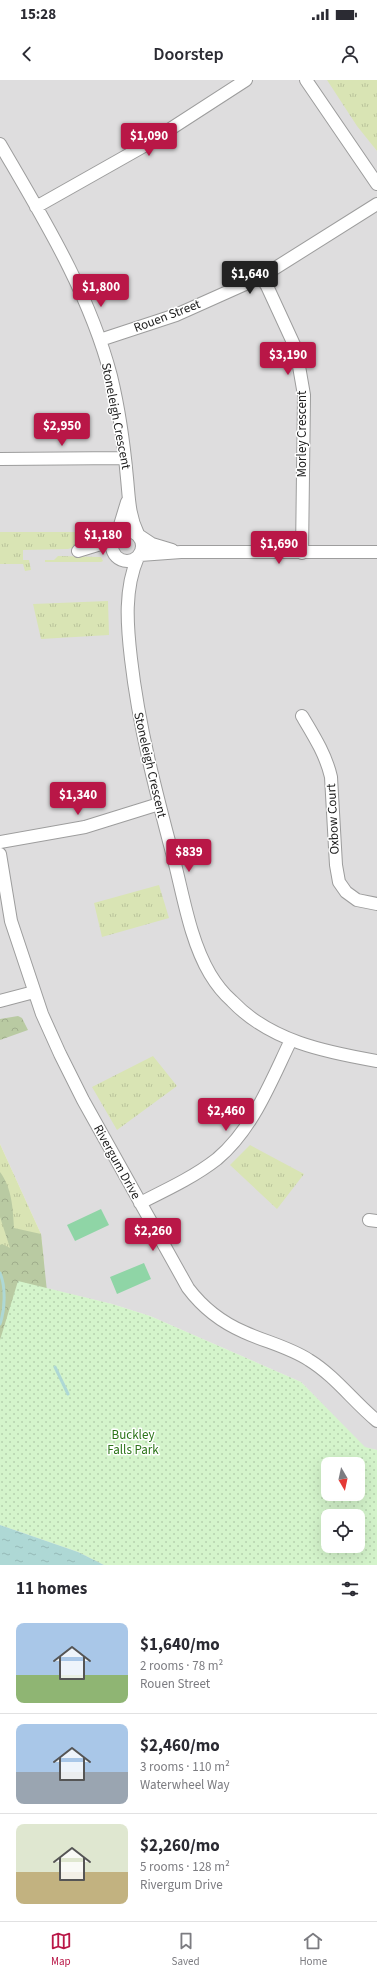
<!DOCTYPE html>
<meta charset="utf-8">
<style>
body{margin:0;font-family:"Source Sans 3",sans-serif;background:#f2f2f3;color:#2b2b33;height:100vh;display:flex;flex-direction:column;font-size:15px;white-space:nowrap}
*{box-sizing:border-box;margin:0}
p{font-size:13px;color:#7c7c81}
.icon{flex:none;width:22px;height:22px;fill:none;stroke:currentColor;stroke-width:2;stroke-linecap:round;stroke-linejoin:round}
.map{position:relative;height:1485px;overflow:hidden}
.drawer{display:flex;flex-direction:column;background:#fff;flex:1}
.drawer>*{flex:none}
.needle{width:26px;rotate:171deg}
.buttons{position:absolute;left:321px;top:1377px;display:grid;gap:8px}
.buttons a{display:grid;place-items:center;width:44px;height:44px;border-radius:8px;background:#fff;box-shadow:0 4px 16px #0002;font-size:20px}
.price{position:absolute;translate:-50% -34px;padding:0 9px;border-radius:4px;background:#b91747;color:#fff;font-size:13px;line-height:26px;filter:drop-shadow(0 1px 2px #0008)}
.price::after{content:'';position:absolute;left:50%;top:24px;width:12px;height:9px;margin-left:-6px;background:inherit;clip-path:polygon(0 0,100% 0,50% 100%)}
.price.selected{background:#222;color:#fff}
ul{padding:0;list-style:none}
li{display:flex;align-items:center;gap:12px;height:100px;padding:0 16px}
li+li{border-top:1px solid #e1e1e2}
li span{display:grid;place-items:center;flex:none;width:112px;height:80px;border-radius:8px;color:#555}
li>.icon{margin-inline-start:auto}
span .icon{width:48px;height:48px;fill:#fffc;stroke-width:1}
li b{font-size:17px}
h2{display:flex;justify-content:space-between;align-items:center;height:48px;padding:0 16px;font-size:17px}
.status{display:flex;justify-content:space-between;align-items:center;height:28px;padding:0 20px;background:#fff;direction:ltr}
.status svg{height:11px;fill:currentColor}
header{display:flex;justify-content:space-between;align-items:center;height:52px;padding:0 16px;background:#fff;font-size:18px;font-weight:600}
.menu{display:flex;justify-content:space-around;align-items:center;height:56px;border-top:1px solid #e1e1e2;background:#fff;font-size:11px;color:#7c7c81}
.menu a{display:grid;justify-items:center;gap:2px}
.menu .selected{color:#b91747}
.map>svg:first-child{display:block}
.residential{fill:#deddde}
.grass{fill:url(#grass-tufts)}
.forest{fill:url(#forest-crowns)}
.park{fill:url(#park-dots);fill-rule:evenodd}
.pitch{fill:#8fd5a6}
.water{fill:url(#water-ripples)}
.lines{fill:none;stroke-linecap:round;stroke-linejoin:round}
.stream{stroke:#aed8d5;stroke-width:3}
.minor-casing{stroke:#9d9d9d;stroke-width:14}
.minor{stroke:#fff;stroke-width:12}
.labels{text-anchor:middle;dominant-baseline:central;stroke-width:3;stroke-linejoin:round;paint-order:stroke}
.street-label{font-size:13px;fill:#202020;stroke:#fff}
.park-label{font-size:13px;fill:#2c7419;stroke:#fff}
</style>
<div class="status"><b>15:28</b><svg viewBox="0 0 49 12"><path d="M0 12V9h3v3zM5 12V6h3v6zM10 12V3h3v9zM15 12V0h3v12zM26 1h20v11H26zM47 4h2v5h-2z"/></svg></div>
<header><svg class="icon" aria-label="back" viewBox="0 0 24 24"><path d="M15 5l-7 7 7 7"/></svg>Doorstep<svg class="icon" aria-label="person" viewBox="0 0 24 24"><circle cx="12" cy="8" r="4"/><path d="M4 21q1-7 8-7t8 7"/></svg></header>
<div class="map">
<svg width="377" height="1485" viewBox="0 0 377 1485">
<defs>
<pattern id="grass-tufts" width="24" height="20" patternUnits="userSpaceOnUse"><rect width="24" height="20" fill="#d9e4b4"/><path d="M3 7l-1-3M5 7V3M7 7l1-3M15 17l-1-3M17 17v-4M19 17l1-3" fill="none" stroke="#bac39a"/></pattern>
<pattern id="forest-crowns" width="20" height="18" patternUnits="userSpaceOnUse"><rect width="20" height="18" fill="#b9caa2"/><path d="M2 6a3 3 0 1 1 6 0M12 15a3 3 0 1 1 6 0" fill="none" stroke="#9fad8b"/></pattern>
<pattern id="park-dots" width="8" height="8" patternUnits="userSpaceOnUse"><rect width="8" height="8" fill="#d4f4cb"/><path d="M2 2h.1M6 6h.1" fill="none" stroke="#b6d1ae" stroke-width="1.8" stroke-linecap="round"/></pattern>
<pattern id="water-ripples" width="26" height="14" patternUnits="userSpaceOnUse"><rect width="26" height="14" fill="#aed8d5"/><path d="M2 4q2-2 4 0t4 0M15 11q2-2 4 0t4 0" fill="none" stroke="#95b9b7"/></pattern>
</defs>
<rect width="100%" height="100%" fill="#f0ebe8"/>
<path class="residential" d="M0,0H330L355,40L377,71V1370L365,1368L301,1302L150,1236L112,1224L45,1208L41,1154L0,1064Z"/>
<path class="grass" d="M327,0H377V71L357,46Z
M98,444H110L101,454L102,459L68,469L23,470V480H29L31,490L25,491L23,484H0V452H97Z
M58,476L101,477L103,481L101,482H45V480H54Z
M108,521L109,555L41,559L33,524Z
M159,805L169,838L102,857L94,823Z
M153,976L177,1006L117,1050L92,1007Z
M0,1064L41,1154L44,1182L0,1260Z
M250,1065L304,1094L277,1129L230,1085Z"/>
<path class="forest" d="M18,936L22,938L28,950L0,960V939Z
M0,1092C12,1108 13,1129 14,1148L41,1154L48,1221L0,1381V1165L2,1164L10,1168L0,1137Z"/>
<path class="park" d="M18,1201L112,1224L150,1236L301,1302L365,1367L377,1370V1485H104L78,1472L0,1445V1260ZM328,1384H358V1414H328ZM328,1436H358V1466H328Z"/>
<path class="pitch" d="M101,1129L109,1145L75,1161L67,1145Z
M144,1183L151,1199L117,1214L110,1197Z"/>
<path class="water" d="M0,1445L78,1472L104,1485H0Z"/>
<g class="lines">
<path class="stream" d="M0,1193C6,1207 5,1230 0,1244
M55,1287L68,1314"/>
<g class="minor-casing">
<path id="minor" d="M306,0L377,104
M0,64C43,138 89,212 111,296C119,329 124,365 127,398C129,418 129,436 138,454
M36,127L144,66L246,0
M261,197L267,206L296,269L304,315L302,473
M100,260L176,235L261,197L377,124
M0,379L125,378
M112 466a15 15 0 1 1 30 0a15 15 0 1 1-30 0Z
M117,455L127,422
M140,456L152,464L172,470
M78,471L104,463L115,456
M140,475L181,472H377
M138,477C124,509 127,545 131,579C139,649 157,716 175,784C184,820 191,862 210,894C216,904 224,914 232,921C270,961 325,972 377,981
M302,636C314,656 326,675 331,697L336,785L339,802L346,812L357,820L377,824
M0,762L85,747L159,724
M0,774L11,841L42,934L60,974L83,1020L188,1208C203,1228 221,1242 244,1252C266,1262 289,1267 309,1280C335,1296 353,1321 377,1341
M0,921L34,912
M140,1123C166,1110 194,1097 217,1079C253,1049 271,1001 291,960
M369,1140L377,1141"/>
</g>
<use href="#minor" class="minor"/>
</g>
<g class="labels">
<g class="street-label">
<text transform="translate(167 236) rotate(-21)">Rouen Street</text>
<text transform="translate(116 336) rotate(79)">Stoneleigh Crescent</text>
<text transform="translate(302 354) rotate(-90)">Morley Crescent</text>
<text transform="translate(150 685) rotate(77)">Stoneleigh Crescent</text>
<text transform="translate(333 739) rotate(-93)">Oxbow Court</text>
<text transform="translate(117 1082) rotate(61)">Rivergum Drive</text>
</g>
<g class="park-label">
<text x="133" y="1355">Buckley<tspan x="133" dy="15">Falls Park</tspan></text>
</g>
</g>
</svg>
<div class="buttons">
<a><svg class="needle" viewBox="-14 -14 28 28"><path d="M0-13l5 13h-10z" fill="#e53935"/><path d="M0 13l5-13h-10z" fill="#7c7c81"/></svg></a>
<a><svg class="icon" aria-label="locate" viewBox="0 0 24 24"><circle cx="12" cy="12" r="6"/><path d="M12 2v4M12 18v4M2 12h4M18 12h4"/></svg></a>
</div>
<b class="price" style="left:149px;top:77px">$1,090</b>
<b class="price selected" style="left:250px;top:215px">$1,640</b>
<b class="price" style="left:101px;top:228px">$1,800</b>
<b class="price" style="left:288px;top:296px">$3,190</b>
<b class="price" style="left:62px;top:367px">$2,950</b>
<b class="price" style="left:103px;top:476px">$1,180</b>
<b class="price" style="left:279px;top:485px">$1,690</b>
<b class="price" style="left:78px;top:736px">$1,340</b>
<b class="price" style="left:189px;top:793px">$839</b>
<b class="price" style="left:226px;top:1052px">$2,460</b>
<b class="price" style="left:153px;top:1172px">$2,260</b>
</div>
<section class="drawer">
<h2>11 homes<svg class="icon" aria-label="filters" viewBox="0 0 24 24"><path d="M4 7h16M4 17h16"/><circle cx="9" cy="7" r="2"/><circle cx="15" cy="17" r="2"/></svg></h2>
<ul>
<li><span style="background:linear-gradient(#a9c7e8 65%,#8fb573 0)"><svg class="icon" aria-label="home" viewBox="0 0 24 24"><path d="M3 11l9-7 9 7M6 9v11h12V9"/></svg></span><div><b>$1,640/mo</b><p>2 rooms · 78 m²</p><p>Rouen Street</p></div></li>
<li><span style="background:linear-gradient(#a9c7e8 60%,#9aa5b1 0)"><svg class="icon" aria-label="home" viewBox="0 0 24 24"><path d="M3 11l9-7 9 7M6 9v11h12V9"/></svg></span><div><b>$2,460/mo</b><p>3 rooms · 110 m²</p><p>Waterwheel Way</p></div></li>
<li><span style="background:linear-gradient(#dfe7d0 60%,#c2b280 0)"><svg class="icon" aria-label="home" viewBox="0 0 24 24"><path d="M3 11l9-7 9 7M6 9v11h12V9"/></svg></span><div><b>$2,260/mo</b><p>5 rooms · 128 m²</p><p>Rivergum Drive</p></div></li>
</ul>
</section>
<nav class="menu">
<a class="selected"><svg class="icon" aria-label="map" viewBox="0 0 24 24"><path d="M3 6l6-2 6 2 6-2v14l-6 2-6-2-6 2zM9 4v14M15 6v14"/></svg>Map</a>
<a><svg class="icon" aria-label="saved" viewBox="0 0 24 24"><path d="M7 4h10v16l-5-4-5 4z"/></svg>Saved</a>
<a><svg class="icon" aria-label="home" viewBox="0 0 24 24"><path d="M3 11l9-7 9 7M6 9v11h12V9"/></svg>Home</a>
</nav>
